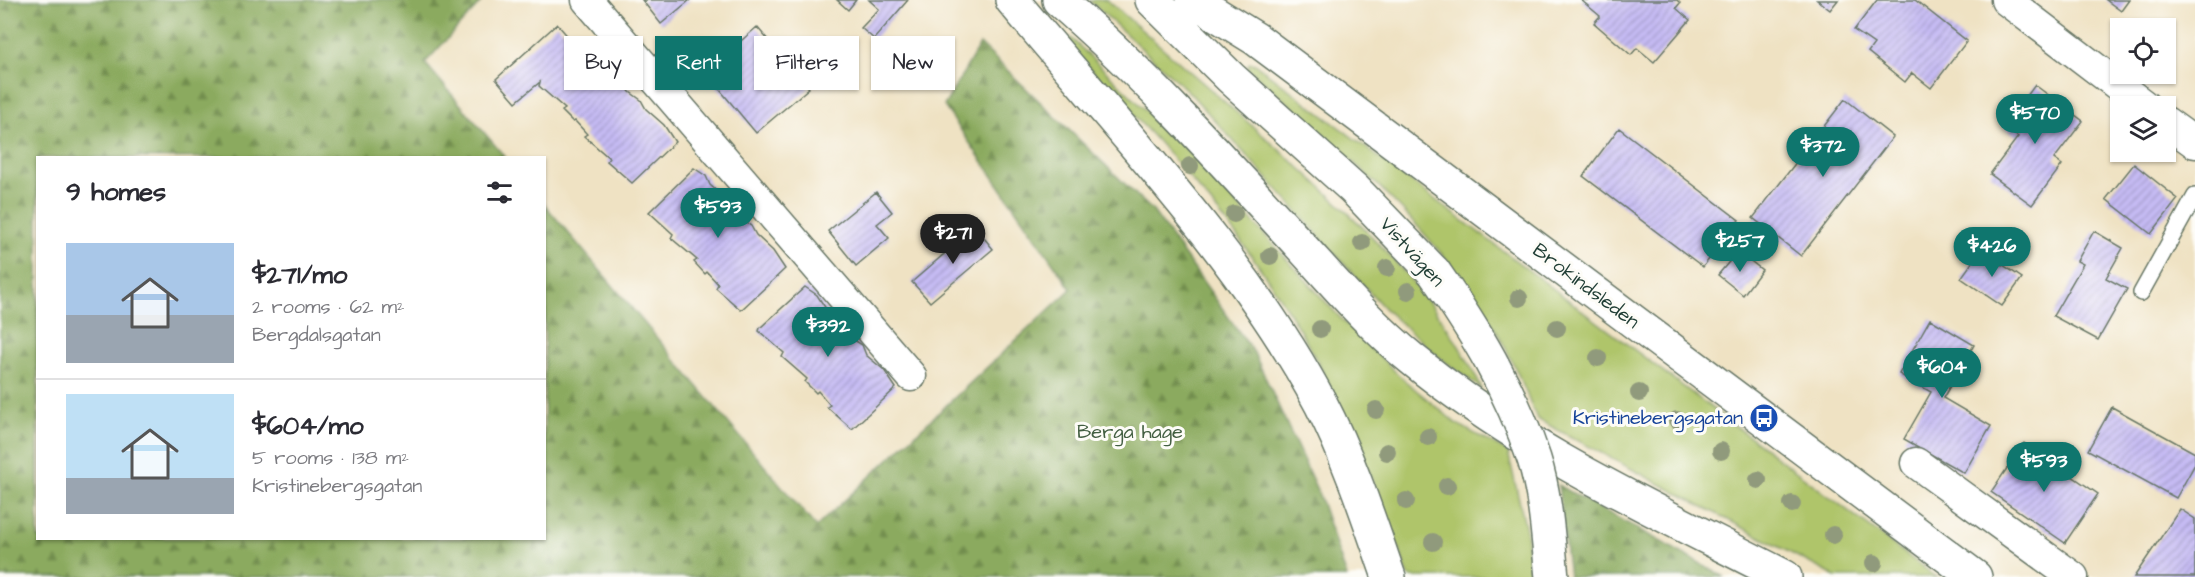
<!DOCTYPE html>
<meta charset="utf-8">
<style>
body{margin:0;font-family:"Architects Daughter",sans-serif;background:#f2f2f3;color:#2b2b33;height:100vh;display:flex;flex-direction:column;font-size:22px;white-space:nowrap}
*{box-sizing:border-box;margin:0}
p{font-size:20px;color:#7c7c81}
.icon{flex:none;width:33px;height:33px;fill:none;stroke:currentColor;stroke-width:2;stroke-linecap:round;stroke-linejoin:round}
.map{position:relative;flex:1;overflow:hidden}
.details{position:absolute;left:36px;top:156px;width:510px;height:384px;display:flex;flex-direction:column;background:#fff;border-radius:0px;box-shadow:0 2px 4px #0004}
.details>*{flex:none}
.hud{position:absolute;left:564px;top:36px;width:570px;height:54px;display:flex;gap:12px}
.controls{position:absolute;left:2110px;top:18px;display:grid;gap:12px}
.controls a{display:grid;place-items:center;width:66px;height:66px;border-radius:0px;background:#fff;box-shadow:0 2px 4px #0004;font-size:30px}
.price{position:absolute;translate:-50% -51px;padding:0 14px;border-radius:21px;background:#0f766e;color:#fff;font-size:20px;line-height:39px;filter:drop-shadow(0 2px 3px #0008)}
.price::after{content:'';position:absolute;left:50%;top:36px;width:18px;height:14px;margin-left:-9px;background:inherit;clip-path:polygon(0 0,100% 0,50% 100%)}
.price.active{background:#222;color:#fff}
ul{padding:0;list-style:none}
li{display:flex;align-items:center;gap:18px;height:150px;padding:0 30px}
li+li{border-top:2px solid #e1e1e2}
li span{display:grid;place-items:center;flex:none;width:168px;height:120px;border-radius:0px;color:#555}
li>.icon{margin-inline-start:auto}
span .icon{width:72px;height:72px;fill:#fffc;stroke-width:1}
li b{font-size:26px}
h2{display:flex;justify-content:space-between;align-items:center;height:72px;padding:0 30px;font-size:26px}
.pill{padding:0 21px;border-radius:0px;background:#fff;box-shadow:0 2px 4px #0004;font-size:21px;line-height:54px}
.pill.active{background:#0f766e;color:#fff}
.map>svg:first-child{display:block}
.grass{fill:#afc56a;stroke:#67814f;stroke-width:1.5}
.forest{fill:url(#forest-firs);stroke:#557449;stroke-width:1.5}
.building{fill:url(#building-hatch)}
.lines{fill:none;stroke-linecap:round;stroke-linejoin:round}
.service-casing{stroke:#687766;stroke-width:18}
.minor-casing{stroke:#687766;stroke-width:33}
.secondary-casing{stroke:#687766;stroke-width:36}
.service{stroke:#fff;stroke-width:15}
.minor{stroke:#fff;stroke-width:30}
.secondary{stroke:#fff;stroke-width:33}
.secondary-bridge-casing{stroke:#687766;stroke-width:36;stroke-linecap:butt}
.secondary-bridge{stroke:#fff;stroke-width:33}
.tree{fill:#909a7c}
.labels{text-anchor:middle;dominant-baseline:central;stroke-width:6;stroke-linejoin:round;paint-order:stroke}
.street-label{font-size:20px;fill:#1f3d34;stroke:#fdfcf7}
.transit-label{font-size:20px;fill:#164399;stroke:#fdfcf7;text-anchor:end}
.park-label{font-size:20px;fill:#435f42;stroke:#fdfcf7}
</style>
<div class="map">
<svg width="2195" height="577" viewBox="0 0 2195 577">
<defs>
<pattern id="forest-firs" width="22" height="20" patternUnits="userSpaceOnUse" patternTransform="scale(1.5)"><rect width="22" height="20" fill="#8baa5e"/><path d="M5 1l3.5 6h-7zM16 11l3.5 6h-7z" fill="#718c4e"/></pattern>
<pattern id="building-hatch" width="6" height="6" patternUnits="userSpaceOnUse" patternTransform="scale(1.5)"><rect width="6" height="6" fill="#c6bbf4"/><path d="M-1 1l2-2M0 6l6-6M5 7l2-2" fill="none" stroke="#a099c6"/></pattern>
</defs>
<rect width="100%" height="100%" fill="#fdfcf7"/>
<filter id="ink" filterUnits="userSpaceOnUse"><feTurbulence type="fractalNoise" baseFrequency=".0167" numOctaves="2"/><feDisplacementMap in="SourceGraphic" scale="12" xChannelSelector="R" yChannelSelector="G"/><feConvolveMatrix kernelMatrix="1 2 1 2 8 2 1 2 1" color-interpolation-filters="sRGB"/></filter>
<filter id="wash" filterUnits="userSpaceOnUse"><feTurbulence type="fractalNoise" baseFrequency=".008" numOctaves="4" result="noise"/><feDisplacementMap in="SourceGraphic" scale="24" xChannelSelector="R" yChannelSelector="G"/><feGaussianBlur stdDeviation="1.35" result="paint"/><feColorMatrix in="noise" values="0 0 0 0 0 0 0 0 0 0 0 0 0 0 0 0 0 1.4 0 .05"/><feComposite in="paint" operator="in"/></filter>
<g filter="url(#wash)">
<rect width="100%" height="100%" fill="#efe2c3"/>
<path class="grass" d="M1089,0H1107C1157,43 1208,87 1258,131C1343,206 1434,285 1482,389L1439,357L1386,310L1190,93Z
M1071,38L1192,155L1345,323L1404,380L1457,424L1508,452L1526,530L1530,577H1409C1375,480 1337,388 1282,301C1223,207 1143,124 1066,44Z
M1251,63L1255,64L1936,577H1836L1537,419C1519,374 1499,329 1470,290C1408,205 1327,138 1249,69L1248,64Z"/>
<path class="forest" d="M0,0H483L425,63L505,157L38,158V538H544L545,205L816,527L1071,289L944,106L980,44L1153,211L1254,353L1318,492L1347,577H0Z
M1558,485L1725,577H1569Z"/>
<g id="blocks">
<path class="building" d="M642,0H690L661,24Z
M837,0H856L848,10Z
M869,0H908L874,39L861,28L879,9Z
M1581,0H1677L1680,3L1676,8L1690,20L1654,62L1637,48L1631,55L1594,23L1600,16Z
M1817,0H1838L1830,10Z
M1877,0H1915L1967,41L1931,88L1912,73L1905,82L1868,52L1874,44L1854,30Z
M2106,0H2129L2121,11Z
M557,24L578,48L585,41L596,49L601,59L619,75L630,92L641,100L646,109L664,125L675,142L632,183L607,161L609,158L584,136L587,134L575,121L573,122L562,111L565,109L539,86L540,82L516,102L496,79Z
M757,27L809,88L756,133L705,72Z
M894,43L927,56L914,88L881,73Z
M2035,85L2083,121L2054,159L2062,165L2032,205L1990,174L2018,137L2004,127Z
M1845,99L1893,137L1801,256L1753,218Z
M1619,128L1739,220L1703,267L1583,176Z
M2134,164L2178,199L2151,234L2106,199Z
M694,168L706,176L710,185L728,201L740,218L751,226L756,235L773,251L785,269L741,310L716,288L718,284L707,272L705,274L694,262L697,260L671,238L673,234L649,212Z
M876,192L892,212L877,224L889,238L856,266L828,231Z
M975,227L993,249L930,302L912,282Z
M2094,231L2123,248L2106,278L2127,289L2098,340L2053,316L2083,264L2077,261Z
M1981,250L2022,278L2002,306L1961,278Z
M1738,251L1762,270L1743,295L1718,275Z
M805,287L817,295L828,312L839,320L851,338L862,345L866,355L884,370L896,388L852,429L827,407L830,405L818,391L816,393L805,382L807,379L782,357L784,353L759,331L760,328Z
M1930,319L1974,345L1943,398L1991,426L1964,473L1904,439L1931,392L1899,374Z
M2112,407L2195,453V464L2176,498L2088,450Z
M2024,443L2098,494L2065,543L1991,492Z
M2180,509L2195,519V577H2134Z"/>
</g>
</g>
<g filter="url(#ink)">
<use href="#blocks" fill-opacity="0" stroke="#687766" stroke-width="1.5"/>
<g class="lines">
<g class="service-casing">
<path id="service" d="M2141,293L2195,196"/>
</g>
<g class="minor-casing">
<path id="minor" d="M587,0L911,376
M2006,0L2145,106
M2166,122L2195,143
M1916,463L2073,577"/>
</g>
<g class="secondary-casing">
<path id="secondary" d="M1012,0C1117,127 1243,257 1321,404C1349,458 1369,519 1389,577
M1059,0C1141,71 1214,151 1287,231C1327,274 1366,322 1412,359C1524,451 1657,511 1785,577
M1152,0L1231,78L1354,189L1434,272
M1193,0L1256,39L1975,577"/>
</g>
<use href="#service" class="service"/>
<use href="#minor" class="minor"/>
<use href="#secondary" class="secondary"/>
<g class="secondary-bridge-casing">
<path id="secondary-bridge" d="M1434,272C1476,332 1510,388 1534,459C1546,496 1548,538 1552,577"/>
</g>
<use href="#secondary-bridge" class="secondary-bridge"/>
</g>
<g class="tree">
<circle cx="1190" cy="166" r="9"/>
<circle cx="1234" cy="214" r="9"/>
<circle cx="1362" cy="243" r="9"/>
<circle cx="1270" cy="256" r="9"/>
<circle cx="1387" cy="268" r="9"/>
<circle cx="1408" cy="291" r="9"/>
<circle cx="1519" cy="298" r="9"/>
<circle cx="1557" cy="328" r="9"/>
<circle cx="1320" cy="329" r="9"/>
<circle cx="1598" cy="358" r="9"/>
<circle cx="1639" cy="393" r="9"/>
<circle cx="1376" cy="410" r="9"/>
<circle cx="1677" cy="420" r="9"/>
<circle cx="1428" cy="437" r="9"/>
<circle cx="1721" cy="451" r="9"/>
<circle cx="1387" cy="452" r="9"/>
<circle cx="1758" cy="480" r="9"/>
<circle cx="1447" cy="486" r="9"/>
<circle cx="1406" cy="501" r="9"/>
<circle cx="1792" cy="504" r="9"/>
<circle cx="1833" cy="535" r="9"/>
<circle cx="1433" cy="542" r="9"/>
<circle cx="1874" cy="563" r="9"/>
</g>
</g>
<defs>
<g id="bus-disc" transform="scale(1.5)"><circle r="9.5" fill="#1a4fb4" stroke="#fdfcf7"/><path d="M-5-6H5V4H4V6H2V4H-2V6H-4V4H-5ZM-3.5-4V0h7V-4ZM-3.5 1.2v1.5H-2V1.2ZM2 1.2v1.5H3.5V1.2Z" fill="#fff"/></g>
</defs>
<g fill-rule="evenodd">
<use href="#bus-disc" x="1764" y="418"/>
</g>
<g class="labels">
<g class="street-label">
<text transform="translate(1412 252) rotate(48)">Vistvägen</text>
<text transform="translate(1586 286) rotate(37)">Brokindsleden</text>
</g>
<g class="transit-label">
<text x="1743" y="418">Kristinebergsgatan</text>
</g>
<g class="park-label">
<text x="1130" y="432">Berga hage</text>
</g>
</g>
</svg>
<div class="controls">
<a><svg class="icon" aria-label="locate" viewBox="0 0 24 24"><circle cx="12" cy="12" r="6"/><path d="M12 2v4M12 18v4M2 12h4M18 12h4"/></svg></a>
<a><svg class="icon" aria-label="layers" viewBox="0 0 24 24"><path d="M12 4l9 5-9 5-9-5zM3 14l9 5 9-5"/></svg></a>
</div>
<b class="price" style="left:2035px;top:145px">$570</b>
<b class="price" style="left:1823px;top:178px">$372</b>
<b class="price" style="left:718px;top:239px">$593</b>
<b class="price active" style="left:953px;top:265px">$271</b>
<b class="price" style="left:1740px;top:273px">$257</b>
<b class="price" style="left:1992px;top:278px">$426</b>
<b class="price" style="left:828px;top:358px">$392</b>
<b class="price" style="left:1942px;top:399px">$604</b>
<b class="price" style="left:2044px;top:493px">$593</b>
<div class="hud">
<a class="pill">Buy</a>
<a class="pill active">Rent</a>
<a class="pill">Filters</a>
<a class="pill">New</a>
</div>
<section class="details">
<h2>9 homes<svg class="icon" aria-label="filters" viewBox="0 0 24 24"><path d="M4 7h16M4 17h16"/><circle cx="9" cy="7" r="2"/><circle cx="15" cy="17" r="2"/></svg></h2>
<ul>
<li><span style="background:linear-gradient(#a9c7e8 60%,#9aa5b1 0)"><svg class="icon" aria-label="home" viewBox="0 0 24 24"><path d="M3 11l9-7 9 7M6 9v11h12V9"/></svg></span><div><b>$271/mo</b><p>2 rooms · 62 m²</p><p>Bergdalsgatan</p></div></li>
<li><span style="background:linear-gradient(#bfe0f5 70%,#9aa5b1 0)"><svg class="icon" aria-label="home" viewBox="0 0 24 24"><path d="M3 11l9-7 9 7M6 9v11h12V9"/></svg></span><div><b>$604/mo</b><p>5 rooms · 138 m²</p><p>Kristinebergsgatan</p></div></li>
</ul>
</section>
</div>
